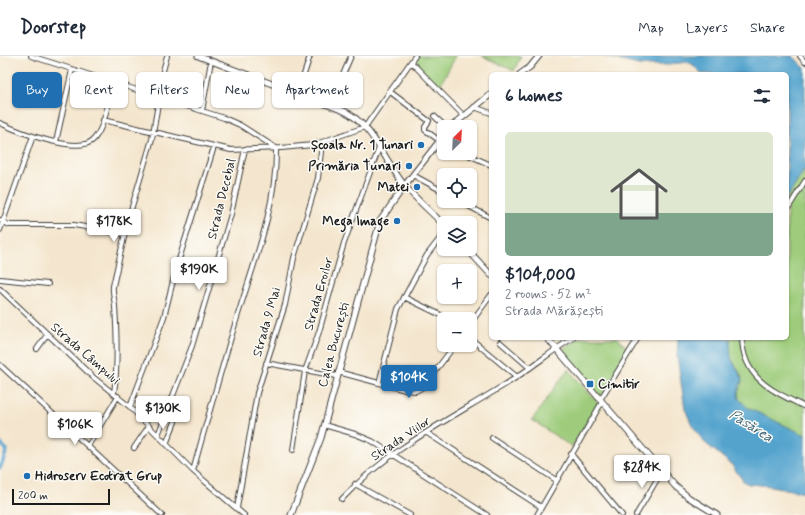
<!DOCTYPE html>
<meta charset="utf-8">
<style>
body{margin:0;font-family:Mynerve,sans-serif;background:#f6f6f7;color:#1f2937;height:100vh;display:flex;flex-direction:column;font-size:15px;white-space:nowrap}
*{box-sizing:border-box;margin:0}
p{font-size:13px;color:#747a83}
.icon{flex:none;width:22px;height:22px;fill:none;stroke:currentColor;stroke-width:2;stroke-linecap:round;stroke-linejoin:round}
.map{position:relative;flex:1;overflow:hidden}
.details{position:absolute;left:489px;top:16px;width:300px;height:268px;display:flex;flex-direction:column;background:#fff;border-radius:6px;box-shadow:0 1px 3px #0004}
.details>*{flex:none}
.top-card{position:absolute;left:12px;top:16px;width:380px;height:36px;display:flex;gap:8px}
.needle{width:26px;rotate:24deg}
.tools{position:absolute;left:437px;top:64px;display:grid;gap:8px}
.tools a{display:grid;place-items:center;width:40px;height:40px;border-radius:6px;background:#fff;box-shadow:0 1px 3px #0004;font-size:20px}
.scale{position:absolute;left:12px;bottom:10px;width:98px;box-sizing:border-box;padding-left:4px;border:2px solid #1c1c1c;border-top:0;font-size:11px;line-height:14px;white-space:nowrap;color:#1c1c1c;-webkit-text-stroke:3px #fdfcf7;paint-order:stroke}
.price{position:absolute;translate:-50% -34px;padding:0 9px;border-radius:4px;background:#fff;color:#222;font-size:13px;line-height:26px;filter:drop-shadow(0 1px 2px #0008)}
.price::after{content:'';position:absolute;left:50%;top:24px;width:12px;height:9px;margin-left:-6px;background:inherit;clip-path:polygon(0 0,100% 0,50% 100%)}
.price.on{background:#1f6fb2;color:#fff}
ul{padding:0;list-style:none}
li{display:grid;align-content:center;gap:8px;height:212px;padding:0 16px}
li span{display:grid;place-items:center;height:124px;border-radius:6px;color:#555}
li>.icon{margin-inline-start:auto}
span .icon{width:72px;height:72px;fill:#fffc;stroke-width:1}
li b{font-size:17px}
h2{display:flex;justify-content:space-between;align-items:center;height:48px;padding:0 16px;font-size:17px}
.chip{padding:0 14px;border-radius:6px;background:#fff;box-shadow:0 1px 3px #0004;font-size:14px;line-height:36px}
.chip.on{background:#1f6fb2;color:#fff}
header{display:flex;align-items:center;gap:24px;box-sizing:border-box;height:56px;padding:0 20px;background:#fff;border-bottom:1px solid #e0e1e3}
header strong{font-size:19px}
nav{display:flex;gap:22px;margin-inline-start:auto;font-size:14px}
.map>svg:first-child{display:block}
.green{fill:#9ecc7b;stroke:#5d744c}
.water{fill:#53a3cd;stroke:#386074}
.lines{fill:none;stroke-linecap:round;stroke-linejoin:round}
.canal{stroke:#53a3cd;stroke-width:3.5}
.minor-casing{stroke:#3c3a37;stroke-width:6}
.major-casing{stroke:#3c3a37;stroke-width:7}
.minor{stroke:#fff;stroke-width:4}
.major{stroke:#fff;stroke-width:5}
.poi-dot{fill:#1f6fb2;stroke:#fdfcf7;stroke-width:1.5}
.labels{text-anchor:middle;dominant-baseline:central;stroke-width:3;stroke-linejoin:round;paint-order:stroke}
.poi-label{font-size:13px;font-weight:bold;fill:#1c1c1c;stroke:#fdfcf7;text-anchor:end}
.street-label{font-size:13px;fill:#1c1c1c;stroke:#fdfcf7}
.water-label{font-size:14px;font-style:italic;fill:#386074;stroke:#fdfcf7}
</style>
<header>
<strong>Doorstep</strong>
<nav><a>Map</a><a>Layers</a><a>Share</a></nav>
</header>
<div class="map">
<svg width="805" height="459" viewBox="0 0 805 459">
<rect width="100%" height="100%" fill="#fdfcf7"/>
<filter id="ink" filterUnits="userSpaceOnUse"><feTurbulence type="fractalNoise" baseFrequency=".025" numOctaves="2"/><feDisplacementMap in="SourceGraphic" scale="8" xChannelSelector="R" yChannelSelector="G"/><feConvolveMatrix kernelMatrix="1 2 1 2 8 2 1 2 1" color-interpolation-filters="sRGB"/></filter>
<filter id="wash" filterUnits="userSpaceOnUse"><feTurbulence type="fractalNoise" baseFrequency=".012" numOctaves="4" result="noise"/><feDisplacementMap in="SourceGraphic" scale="16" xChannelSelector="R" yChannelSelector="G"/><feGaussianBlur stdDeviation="0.9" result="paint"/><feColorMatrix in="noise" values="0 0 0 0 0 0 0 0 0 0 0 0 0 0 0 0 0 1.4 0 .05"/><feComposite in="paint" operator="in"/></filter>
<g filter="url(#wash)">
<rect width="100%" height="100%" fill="#f4e6ce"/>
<path class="green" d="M417,0H456L439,31L413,6Z
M482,0H521L514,15Z
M805,113V379C791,374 742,355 738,341C737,334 744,327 741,320C739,314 735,309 732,304C729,297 730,289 730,282H787V142Z
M580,282H618L629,294L601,341L560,294Z
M568,313L598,347L572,391L532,364Z"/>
<path class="water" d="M604,0H793L805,12V113L787,142V18H702L692,8L687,6L665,9H638Z
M678,282H730L731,302L741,320L742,325L738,336L739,343L748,352L805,379V437L771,430L749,428L744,426L731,408L704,386L692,369L685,353L677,300Z"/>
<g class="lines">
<path class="canal" d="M0,387L7,394L0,412"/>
</g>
</g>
<g filter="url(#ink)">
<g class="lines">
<g class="minor-casing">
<path id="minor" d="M31,0L224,62L240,69L276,92C277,155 250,216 233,275C219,321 206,368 193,415
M800,0L805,6
M411,6L463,59
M389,35L429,65L425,71V74L444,88
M298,37L310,0
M156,41L167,0
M91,47L97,22
M330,49L351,0
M474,51L491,57
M202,55L211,5
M434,60L446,71
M103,64L231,94L281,92L313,89L365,71L415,0
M0,67C17,75 80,100 94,83C106,69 108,44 113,27
M56,86L72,14
M464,97L491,109
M413,119L444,136
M459,145L491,162
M787,154L805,125
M0,164L9,169H74L124,178
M0,174L33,80
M0,223L48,228
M0,233L93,321L130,351L193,415L244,459
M404,241L449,263
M470,268L491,239
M470,282L517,321
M742,282C743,323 773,335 805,351
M500,286L530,312
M37,293L47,279
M266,307L337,320
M0,309L162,459
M338,316L405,334L416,335L423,331L455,289
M379,327L398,253L427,199L444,177
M114,337C118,309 117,279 115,251C115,244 112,238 113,230L128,164L152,83L159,42
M600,344L638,282
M130,351L164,261L176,213L214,91
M324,369L355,378L372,385L487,459
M427,377L541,451
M158,379L192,290L231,158L245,93
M492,382L556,424
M166,388L175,366
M88,390L118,340
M134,392L149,370
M293,394L305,315L319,276L344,187L379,92
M571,398L622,459
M355,428L410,459
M342,443C387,394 450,363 506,328C529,314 550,296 573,282
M237,452L257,337L285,249L294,202L318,122L322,87
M537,459L602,346
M636,459L662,415"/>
</g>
<g class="major-casing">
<path id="major" d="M198,0L344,55C371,67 386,106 404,129C416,143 431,156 444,169
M520,18L530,11L539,0
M451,71L491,38
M467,193L491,219
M547,282L675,430L688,441L717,459
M291,459L321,382L380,165L405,129L444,79"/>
</g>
<use href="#minor" class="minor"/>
<use href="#major" class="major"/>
</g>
</g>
<g class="poi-dot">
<circle cx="421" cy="89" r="4"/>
<circle cx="409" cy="110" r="4"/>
<circle cx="417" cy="131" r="4"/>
<circle cx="397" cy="165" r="4"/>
<rect x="586" y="324" width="8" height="8" rx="2"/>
<circle cx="27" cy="420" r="4"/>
</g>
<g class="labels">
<g class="poi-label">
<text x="413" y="89">Școala Nr. 1 Tunari</text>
<text x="401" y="110">Primăria Tunari</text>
<text x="409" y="131">Matei</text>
<text x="389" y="165">Mega Image</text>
<text x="598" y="328" text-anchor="start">Cimitir</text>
<text x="35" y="420" text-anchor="start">Hidroserv Ecotrat Grup</text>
</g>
<g class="street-label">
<text transform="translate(222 143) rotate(-76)">Strada Decebal</text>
<text transform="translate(319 238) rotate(-74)">Strada Eroilor</text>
<text transform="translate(267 266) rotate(-74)">Strada 9 Mai</text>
<text transform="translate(334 289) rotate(-75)">Calea București</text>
<text transform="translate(85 298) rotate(41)">Strada Câmpului</text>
<text transform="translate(401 383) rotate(-34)">Strada Viilor</text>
</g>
<g class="water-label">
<text transform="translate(751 370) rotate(32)">Pasărea</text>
</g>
</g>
</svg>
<div class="tools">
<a><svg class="needle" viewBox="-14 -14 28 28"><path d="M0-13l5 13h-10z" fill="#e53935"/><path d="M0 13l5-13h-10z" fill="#747a83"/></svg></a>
<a><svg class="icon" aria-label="locate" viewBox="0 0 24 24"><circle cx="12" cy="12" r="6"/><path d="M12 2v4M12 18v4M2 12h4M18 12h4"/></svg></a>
<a><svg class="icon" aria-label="layers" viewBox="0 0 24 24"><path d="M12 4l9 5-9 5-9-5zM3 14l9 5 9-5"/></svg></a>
<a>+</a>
<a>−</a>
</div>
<div class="scale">200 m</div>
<b class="price" style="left:114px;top:187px">$178K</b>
<b class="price" style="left:199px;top:235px">$190K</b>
<b class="price on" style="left:409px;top:343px">$104K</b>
<b class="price" style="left:163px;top:374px">$130K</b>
<b class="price" style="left:75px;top:390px">$106K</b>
<b class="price" style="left:642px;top:433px">$284K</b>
<div class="top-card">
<a class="chip on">Buy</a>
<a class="chip">Rent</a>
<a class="chip">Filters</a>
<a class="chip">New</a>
<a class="chip">Apartment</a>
</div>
<section class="details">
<h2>6 homes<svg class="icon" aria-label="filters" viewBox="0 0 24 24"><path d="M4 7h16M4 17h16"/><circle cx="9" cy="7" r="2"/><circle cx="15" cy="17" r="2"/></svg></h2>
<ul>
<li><span style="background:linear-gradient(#dfe7d0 65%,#7fa58c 0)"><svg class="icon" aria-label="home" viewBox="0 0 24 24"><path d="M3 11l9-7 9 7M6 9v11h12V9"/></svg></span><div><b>$104,000</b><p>2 rooms · 52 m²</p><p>Strada Mărășești</p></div></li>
</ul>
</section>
</div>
